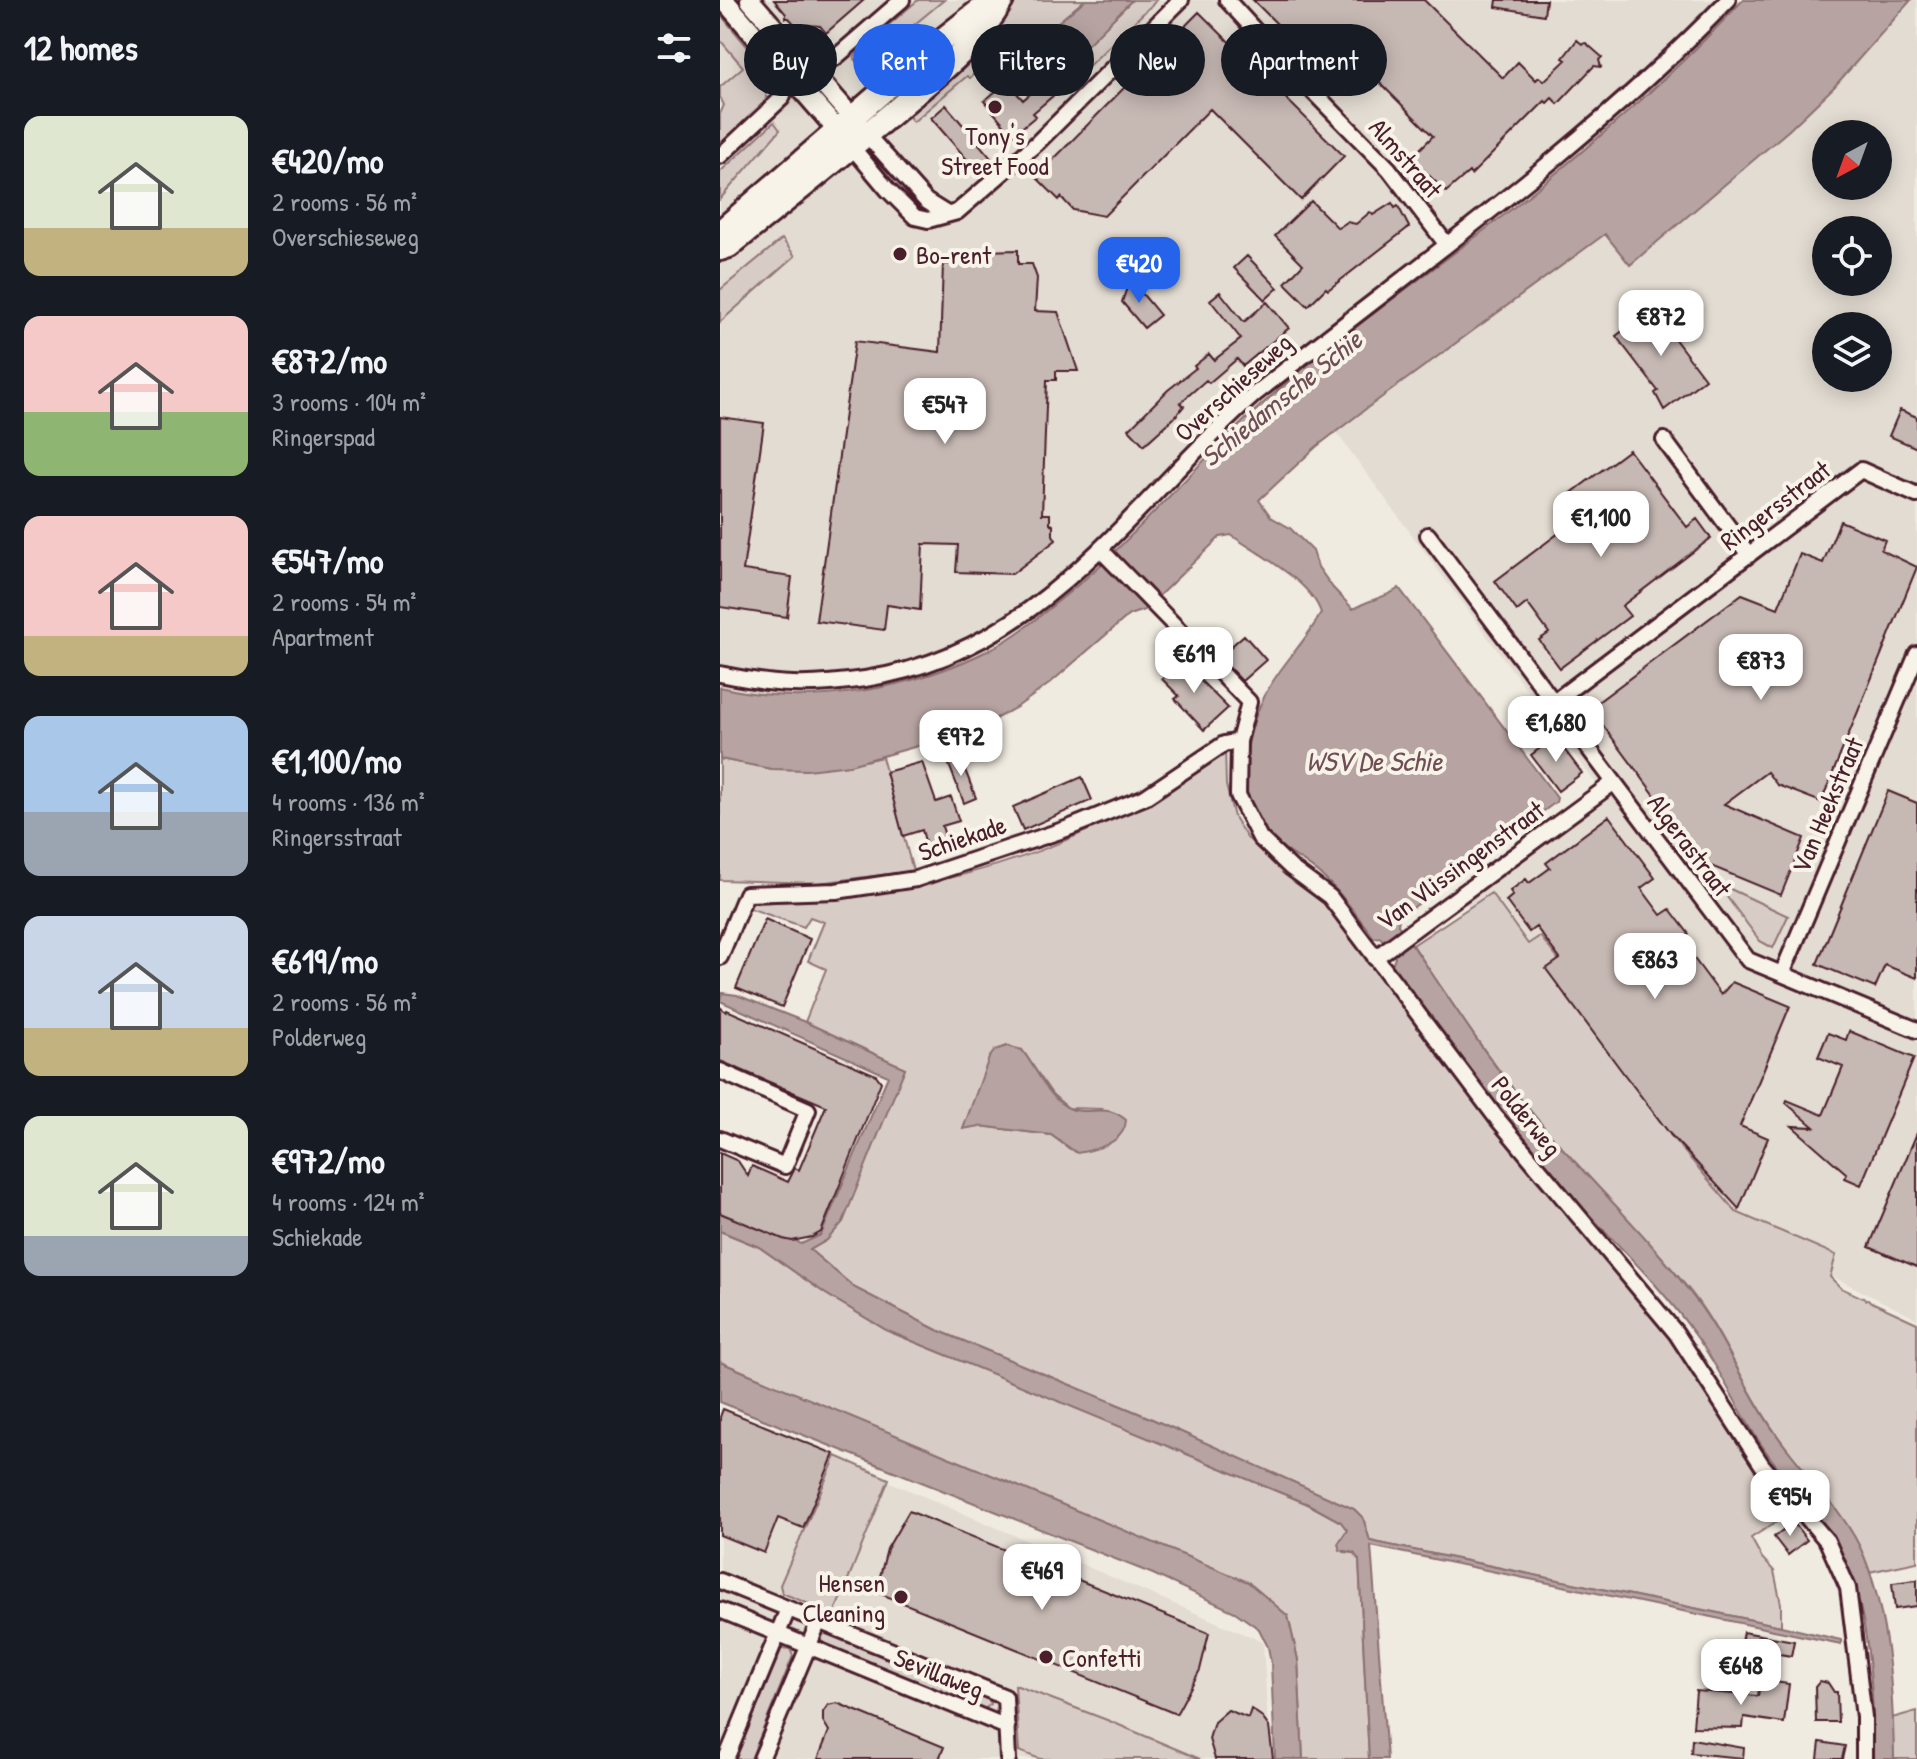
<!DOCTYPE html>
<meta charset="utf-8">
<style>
body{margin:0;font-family:"Patrick Hand",sans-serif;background:#242831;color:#f1f3f6;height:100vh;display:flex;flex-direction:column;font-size:30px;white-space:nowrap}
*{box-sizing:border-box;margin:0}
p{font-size:26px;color:#9ea1a6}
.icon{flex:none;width:44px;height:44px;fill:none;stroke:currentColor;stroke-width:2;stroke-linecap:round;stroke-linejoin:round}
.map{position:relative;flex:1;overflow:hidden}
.panel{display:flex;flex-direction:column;background:#171b24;width:720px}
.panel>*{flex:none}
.top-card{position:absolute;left:24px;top:24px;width:760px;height:72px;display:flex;gap:16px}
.needle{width:52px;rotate:221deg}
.controls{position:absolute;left:1092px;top:120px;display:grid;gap:16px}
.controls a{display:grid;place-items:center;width:80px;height:80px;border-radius:50%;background:#171b24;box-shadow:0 4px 20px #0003;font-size:40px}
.price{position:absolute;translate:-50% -68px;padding:0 18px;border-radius:16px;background:#fff;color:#222;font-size:26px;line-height:52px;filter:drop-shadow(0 2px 4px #0008)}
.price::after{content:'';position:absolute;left:50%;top:48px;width:24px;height:18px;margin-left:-12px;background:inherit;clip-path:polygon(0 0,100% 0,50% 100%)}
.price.on{background:#2563eb;color:#fff}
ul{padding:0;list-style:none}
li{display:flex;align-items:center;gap:24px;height:200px;padding:0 24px}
li span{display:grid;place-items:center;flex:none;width:224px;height:160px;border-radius:16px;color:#555}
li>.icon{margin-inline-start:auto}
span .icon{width:96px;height:96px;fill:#fffc;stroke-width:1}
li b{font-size:34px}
h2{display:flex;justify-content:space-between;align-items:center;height:96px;padding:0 24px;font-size:34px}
.pill{padding:0 28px;border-radius:36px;background:#171b24;box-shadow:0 4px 20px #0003;font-size:28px;line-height:72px}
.pill.on{background:#2563eb;color:#fff}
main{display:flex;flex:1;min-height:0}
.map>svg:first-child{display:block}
.built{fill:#e3dcd2;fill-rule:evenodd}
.green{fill:#d8cdc6;stroke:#917678;stroke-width:2;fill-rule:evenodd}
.water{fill:#b7a4a2;stroke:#8b6f72;stroke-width:2}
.building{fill:#c6b8b3;stroke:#4a1f2b;stroke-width:2}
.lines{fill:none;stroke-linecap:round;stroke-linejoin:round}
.minor-casing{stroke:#4a1f2b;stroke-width:20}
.tertiary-casing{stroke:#4a1f2b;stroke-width:24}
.secondary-casing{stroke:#4a1f2b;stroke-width:28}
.minor{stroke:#f7f3e8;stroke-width:14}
.tertiary{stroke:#f7f3e8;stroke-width:18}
.secondary{stroke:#f7f3e8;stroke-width:22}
.poi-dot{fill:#4a1f2b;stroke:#f7f3e8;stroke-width:3}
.labels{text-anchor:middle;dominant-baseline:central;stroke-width:8;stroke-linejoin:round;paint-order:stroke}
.poi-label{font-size:26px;fill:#4a1f2b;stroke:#f7f3e8;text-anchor:start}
.street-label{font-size:26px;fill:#4a1f2b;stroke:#f7f3e8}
.water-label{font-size:28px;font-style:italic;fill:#704e55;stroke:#f7f3e8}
</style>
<main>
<section class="panel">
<h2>12 homes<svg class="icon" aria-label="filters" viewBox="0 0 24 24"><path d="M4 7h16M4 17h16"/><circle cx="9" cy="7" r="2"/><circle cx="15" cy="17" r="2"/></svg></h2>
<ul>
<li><span style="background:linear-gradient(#dfe7d0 70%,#c2b280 0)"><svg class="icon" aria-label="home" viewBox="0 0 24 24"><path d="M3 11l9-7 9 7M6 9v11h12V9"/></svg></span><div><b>€420/mo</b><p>2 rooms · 56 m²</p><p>Overschieseweg</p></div></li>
<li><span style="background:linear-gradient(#f6c9c9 60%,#8fb573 0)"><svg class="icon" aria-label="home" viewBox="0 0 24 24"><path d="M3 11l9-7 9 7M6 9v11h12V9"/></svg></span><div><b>€872/mo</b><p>3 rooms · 104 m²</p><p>Ringerspad</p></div></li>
<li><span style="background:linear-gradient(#f6c9c9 75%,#c2b280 0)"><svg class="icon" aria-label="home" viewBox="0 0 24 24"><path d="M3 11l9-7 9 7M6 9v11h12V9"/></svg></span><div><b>€547/mo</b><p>2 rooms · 54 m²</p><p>Apartment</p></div></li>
<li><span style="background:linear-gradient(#a9c7e8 60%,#9aa5b1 0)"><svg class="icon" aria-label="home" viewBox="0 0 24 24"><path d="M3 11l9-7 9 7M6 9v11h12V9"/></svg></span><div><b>€1,100/mo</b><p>4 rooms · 136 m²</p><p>Ringersstraat</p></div></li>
<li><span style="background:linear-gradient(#c9d6e8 70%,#c2b280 0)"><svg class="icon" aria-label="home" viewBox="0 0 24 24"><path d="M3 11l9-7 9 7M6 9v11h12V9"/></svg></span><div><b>€619/mo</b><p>2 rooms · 56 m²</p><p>Polderweg</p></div></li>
<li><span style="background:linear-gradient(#dfe7d0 75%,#9aa5b1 0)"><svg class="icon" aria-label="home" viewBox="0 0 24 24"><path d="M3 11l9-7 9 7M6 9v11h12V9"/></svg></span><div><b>€972/mo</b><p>4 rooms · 124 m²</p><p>Schiekade</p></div></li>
</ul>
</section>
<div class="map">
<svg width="1197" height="1759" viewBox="0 0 1197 1759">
<rect width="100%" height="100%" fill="#f0ebe0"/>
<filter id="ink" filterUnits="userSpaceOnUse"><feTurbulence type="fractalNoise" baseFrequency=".0125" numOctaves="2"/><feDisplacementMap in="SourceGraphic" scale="16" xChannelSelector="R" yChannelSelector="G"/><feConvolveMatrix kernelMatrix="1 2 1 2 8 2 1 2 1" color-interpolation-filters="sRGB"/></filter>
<g filter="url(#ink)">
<path class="built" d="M0,0H1197V1319L996,1218L746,904L883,793L590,397L384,582L206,694L0,706ZM1106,134H1158V186H1106ZM1106,230H1158V282H1106ZM1106,326H1158V378H1106Z
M0,1409L543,1642L550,1759H0Z"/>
<path class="green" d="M198,0H224L143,67L134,58L138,51Z
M295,0H365L325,33L351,59L412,0H437L355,79L309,38L278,58L282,10Z
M0,14L42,64L47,104L0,146V114L4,105L0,97V87L23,67L0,40Z
M265,37L257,71L250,78L247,76L193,122L185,111Z
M54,122L60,130L0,199V172Z
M62,239L75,256L0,322V290Z
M505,745L506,785L514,817L527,838L603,899L764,1115L816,1180L896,1265L964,1343L1073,1511L1031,1538L1042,1558L1054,1571L1061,1604V1626L650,1541L643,1518L634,1509L423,1415L217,1330L135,1288L90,1250L107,1240L185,1068L85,1022L106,969L88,961L104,922L90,917L84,927L29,908L31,903C167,899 301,872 419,804C449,786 477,764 505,745ZM302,1050L332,1094L348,1108L382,1109L350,1149L331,1135L260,1126Z
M162,757L193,871L98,883L0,880V759C65,772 98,772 162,757Z
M1006,887L1068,916L1053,948L1040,941L1004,893Z
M771,893L808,944L820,936L946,1099L952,1121L950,1135L1016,1212L1116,1255L1110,1277L1121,1288L1197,1323V1562L1149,1572C1130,1517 1087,1479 1055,1432C1024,1388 1006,1339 974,1296C923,1230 861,1174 809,1109C767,1057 730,1001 693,945Z
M0,1231L39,1247L106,1294L168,1331L588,1504L621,1522L627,1530L618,1544L624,1552L634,1553L639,1560L649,1759H583L578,1660L568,1616L528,1582L0,1362Z
M116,1456L169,1479L114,1614L62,1593L60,1585Z
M106,1631L268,1697L271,1704L263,1710L100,1644L98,1640L101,1633Z
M62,1648L70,1649L73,1656L31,1759H15Z
M295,1685L387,1720L480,1759H320L299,1751Z
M1197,1711V1759H1174L1172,1718Z"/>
<path class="water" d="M365,0H412L352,60L329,42L325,33Z
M1023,0H1191L1114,87L1069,130L910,265L885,234L647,408L596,447L539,500L551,517L570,528L593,551L598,567L613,588L633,609C649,599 666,598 679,588L837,798L836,802L679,918L678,925C723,987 762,1053 811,1112C864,1176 926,1232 975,1299C1007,1341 1025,1391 1056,1434C1084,1474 1125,1510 1144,1556C1169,1618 1173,1693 1174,1759H1152C1156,1713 1149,1629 1134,1585C1114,1525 1067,1487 1035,1435C1014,1402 999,1367 976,1336C934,1275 875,1225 827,1169C772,1105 723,1035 671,968L675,957L660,937L654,938C638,917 623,895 603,877C586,860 561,851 545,832C514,796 525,733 546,693C561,664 586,642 601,613C591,581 538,554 511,535L500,537L424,610L409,615L329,684L297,707L255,730L130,765L87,770L51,769L0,759V687C88,709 194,689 273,648C296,636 316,619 336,603C416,540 479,458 557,391C627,331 702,278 775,222C862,154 948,81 1023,0Z
M2,993L17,995L85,1022L185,1068L123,1222L107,1240L90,1250L135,1288L217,1330L423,1415L634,1509L643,1518L650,1541L1061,1626L1121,1640V1644L651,1546L667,1759H649L639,1560L634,1553L620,1550L618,1544L627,1530L621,1522L588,1504L168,1331L106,1294L39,1247L0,1231V1209L68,1235L81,1244L101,1235L168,1076L0,1001Z
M287,1046L302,1050C316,1067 329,1101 351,1109C372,1116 385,1102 406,1120C405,1143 376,1150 357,1153L331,1135L260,1126L243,1129L269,1058L275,1050Z
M0,1362L528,1582L568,1616L578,1660L583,1759H555L551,1662L548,1647L539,1629L515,1612L433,1574L0,1402Z"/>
<path class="building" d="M54,0H144L106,33L100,26L87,25L80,30L69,18H66V14Z
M533,0H704L783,78L798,62L816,80L819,77L824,81L846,60L843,58L857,40L862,44L866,43L882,57L879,60L881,67L874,66L838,104L832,98L827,103L825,101L751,175L749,172L726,192L691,158L713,136L653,76L639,89L607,56L598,65Z
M777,0H826L824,15L776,7Z
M479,12L624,156L581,200L490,109L384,216L353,210L341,197L339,200L316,177Z
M339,69L349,82L313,113L316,116L293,135L264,101L287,82L303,100Z
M226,105L271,158L256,170L211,118Z
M591,201L618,228L627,222L636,224L650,212L653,215L672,203L675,208L678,206L689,227L608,290L606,288L588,306L565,283L583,264L555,236Z
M298,250V264H312L317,278L315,311L338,312L358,371H336V380H327L322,514H330V524L333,525V535L336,540L292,574L236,572L238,545L203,544L200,610L167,605L164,630L96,621L135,341L220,352L223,264H262V251Z
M527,256L558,288L545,300L514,268Z
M410,279L440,315L424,328L402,302Z
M500,292L524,322L547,302L569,328L523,366L517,359L489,383L486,380L460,403L464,406L454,418L424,445L409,429L448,390L476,368L474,366L489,354L494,360L521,339L490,300Z
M932,309L985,379L944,410L935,393L938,391L896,336Z
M1180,410L1197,417V448L1169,436Z
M0,417L44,423L23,570L72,577L67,617L0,607Z
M909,450L967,527L977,519L991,538L902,606L910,616L840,668L819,640L829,633L807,603L797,611L775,581L864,514L850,494Z
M1120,521L1165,540L1161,550L1197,567L1101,802L1057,785L1047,772L1004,804L1084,838L1061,895L986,864L870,708L1022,594L1058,608L1080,554L1103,563Z
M524,635L546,660L522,681L499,657Z
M469,654L472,672L508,708L484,730L455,699L459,696L442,679Z
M835,737L862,773L838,791L811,755Z
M238,752L256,798L244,803L226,757Z
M202,762L216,802L231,797L239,821L222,826L229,850L209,856L202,830L183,836L166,772Z
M362,777L372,800L303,830L293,807Z
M1168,791L1197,803V978L1165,965L1155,988L1097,964Z
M889,816L935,878L921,888L941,915L950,909L969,934L961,941L1001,995L1012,982L1070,1006L1020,1126L1048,1138L1019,1209L950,1134L904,1074L826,969L840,959L816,927L809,932L786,901L793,895L790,891L806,879L809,883L830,868L826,863Z
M45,919L90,939L62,1007L16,988Z
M0,1007L6,1012L7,1010L156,1075L161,1082L101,1232L92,1237L72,1241L63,1239L0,1213V1153L18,1161L28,1176L32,1166L68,1182L75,1168L79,1170L106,1106L0,1061Z
M1129,1031L1194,1058L1141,1185L1125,1178L1127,1174L1072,1126L1094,1127L1066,1103L1067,1100L1103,1115L1123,1067L1098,1057L1108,1033L1126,1040Z
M1197,1133V1267L1149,1247Z
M3,1409L114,1454L83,1528L58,1518L44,1553L0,1535V1417Z
M189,1511L489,1633L480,1670L459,1709L456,1714L156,1592L167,1549Z
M1073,1522L1087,1540L1068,1555L1054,1537Z
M1197,1580V1606L1175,1609L1172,1583Z
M1023,1632L1074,1641L1071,1656L1020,1647Z
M1040,1680L1069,1684L1064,1723L1024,1717L1023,1728L973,1727L976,1691L1038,1696Z
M1100,1681L1108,1683L1114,1692H1117L1118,1722H1096L1095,1687Z
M117,1703L224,1747L219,1759H98L109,1731L103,1721V1712L108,1705Z
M531,1709L541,1716L549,1727L553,1759H495L489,1739L494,1722L508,1710L528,1718Z
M972,1739L1024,1748L1023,1758L971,1753Z
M1100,1742L1125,1746L1122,1759H1098Z"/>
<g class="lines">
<g class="minor-casing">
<path id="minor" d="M507,0L560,58L669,169L727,245
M83,62L101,63L115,58L182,0
M147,135L206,201L227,214
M132,147L168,190L195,217L208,220L237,212L317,143L461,0
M0,156L62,98L69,76
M944,440L1029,555
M708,535L1028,960L1197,1030
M380,549L529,702L519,741L518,795L540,838L571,868L610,897L775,1116L956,1333L1042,1465L1107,1541L1128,1588L1144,1717V1759
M0,674C57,686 87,687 145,679C324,652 409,505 535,394C695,267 865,148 1008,0
M835,701L1141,470L1197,495
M0,957L26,894L116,891L196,879L346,829L425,797L504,744L519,741
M655,958L893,783
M1062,974L1197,654
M0,1071L88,1110L65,1166L0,1139
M0,1581L285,1697L288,1759
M0,1610L287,1727
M6,1759L68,1609
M41,1759L99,1621"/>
</g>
<g class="tertiary-casing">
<path id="tertiary" d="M4,0L125,139
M30,0L141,128"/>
</g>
<g class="secondary-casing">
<path id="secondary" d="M0,232L222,40L273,0
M0,249L9,246C65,201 121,156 176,110C214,77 258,45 282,0"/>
</g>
<use href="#minor" class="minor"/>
<use href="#tertiary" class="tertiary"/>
<use href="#secondary" class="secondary"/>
</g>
</g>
<g class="poi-dot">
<circle cx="275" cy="107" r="8"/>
<circle cx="180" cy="254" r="8"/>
<circle cx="181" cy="1597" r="8"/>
<circle cx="326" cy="1657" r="8"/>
</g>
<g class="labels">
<g class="poi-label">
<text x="275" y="135" text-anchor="middle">Tony's<tspan x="275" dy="30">Street Food</tspan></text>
<text x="196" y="254">Bo-rent</text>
<text x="165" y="1582" text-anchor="end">Hensen<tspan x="165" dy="30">Cleaning</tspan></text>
<text x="342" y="1657">Confetti</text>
</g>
<g class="street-label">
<text transform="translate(686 158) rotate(49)">Almstraat</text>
<text transform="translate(513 387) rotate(-42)">Overschieseweg</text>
<text transform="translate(1055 505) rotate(-37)">Ringersstraat</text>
<text transform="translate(1107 805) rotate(-67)">Van Heekstraat</text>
<text transform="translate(242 838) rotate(-19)">Schiekade</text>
<text transform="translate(970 845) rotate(53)">Algerastraat</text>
<text transform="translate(740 865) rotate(-36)">Van Vlissingenstraat</text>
<text transform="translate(807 1116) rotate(51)">Polderweg</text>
<text transform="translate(219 1673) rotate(22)">Sevillaweg</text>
</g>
<g class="water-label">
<text transform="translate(561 398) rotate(-39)">Schiedamsche Schie</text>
<text x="654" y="761">WSV De Schie</text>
</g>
</g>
</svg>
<div class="controls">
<a><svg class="needle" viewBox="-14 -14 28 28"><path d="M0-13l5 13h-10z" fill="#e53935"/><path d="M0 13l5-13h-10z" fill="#9ea1a6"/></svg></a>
<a><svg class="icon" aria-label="locate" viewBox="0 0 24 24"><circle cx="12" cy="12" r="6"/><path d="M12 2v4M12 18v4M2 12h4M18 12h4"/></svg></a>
<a><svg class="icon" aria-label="layers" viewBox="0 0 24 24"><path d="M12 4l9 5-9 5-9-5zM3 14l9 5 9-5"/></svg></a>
</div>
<b class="price on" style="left:419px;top:305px">€420</b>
<b class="price" style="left:941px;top:358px">€872</b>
<b class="price" style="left:225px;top:446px">€547</b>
<b class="price" style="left:881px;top:559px">€1,100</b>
<b class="price" style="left:474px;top:695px">€619</b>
<b class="price" style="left:1041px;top:702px">€873</b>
<b class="price" style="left:836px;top:764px">€1,680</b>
<b class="price" style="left:241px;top:778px">€972</b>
<b class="price" style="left:935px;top:1001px">€863</b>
<b class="price" style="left:1070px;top:1538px">€954</b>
<b class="price" style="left:322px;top:1612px">€469</b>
<b class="price" style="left:1021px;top:1707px">€648</b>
<div class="top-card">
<a class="pill">Buy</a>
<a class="pill on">Rent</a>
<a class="pill">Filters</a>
<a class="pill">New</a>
<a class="pill">Apartment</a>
</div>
</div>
</main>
